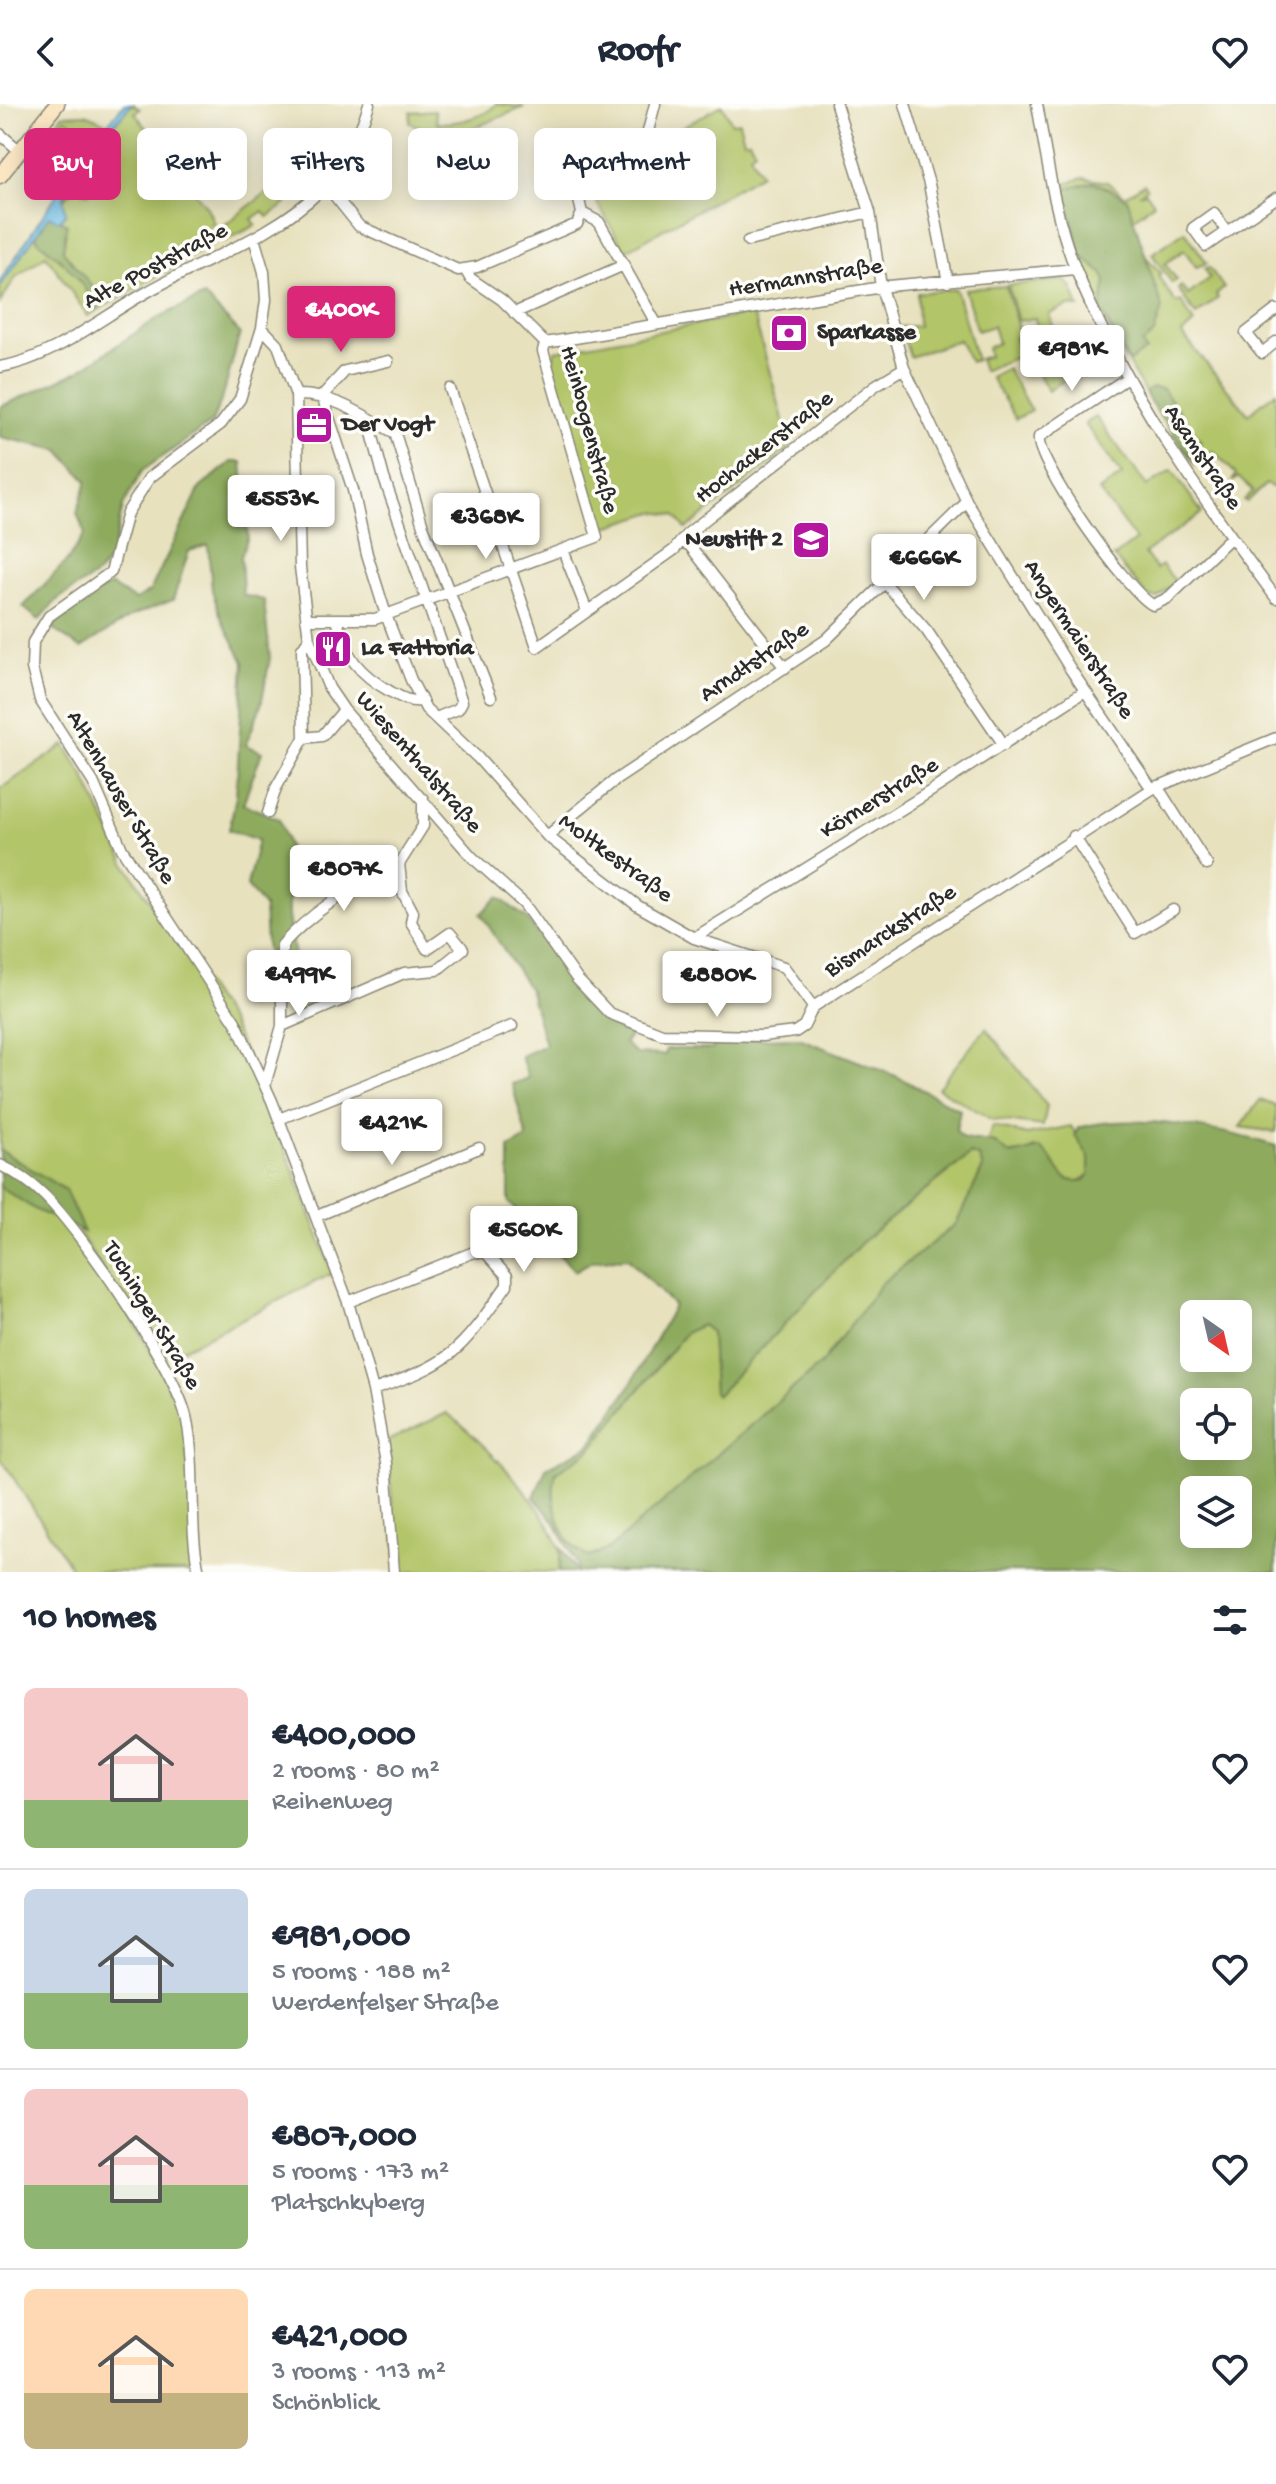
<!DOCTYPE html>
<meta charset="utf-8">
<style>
body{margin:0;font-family:"Gochi Hand",sans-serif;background:#f6f6f7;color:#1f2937;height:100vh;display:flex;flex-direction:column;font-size:30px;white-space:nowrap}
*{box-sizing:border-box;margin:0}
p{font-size:26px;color:#747a83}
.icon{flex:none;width:44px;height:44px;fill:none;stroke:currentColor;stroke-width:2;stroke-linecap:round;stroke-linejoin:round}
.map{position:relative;height:1468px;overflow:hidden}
.drawer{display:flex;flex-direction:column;background:#fff;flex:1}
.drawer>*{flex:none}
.top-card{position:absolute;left:24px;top:24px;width:800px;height:72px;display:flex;gap:16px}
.needle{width:52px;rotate:146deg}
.controls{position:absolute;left:1180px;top:1196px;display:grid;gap:16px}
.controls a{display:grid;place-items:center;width:72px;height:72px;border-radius:12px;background:#fff;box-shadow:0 4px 20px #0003;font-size:40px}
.price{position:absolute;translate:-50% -68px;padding:0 18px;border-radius:8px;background:#fff;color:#222;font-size:26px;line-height:52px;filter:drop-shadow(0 2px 4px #0008)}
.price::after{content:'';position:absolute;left:50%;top:48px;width:24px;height:18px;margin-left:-12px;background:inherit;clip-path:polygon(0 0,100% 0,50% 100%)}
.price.selected{background:#db2777;color:#fff}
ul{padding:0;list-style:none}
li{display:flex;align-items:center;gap:24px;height:200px;padding:0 24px}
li+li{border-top:2px solid #e0e1e3}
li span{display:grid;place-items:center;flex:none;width:224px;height:160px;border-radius:12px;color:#555}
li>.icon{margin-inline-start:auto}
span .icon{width:96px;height:96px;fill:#fffc;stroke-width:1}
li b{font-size:34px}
h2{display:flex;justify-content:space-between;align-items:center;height:96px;padding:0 24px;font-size:34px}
.pill{padding:0 28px;border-radius:12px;background:#fff;box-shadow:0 4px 20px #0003;font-size:28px;line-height:72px}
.pill.selected{background:#db2777;color:#fff}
header{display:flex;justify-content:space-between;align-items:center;height:104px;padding:0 24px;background:#fff;font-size:36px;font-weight:800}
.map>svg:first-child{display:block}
.green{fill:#b2c569;stroke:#6e784a;stroke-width:2}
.forest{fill:#8daa5d;stroke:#5c6a44;stroke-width:2;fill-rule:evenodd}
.water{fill:#6bbce6;stroke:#4b7488;stroke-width:2}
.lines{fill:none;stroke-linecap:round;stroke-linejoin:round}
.minor-casing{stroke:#898674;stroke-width:13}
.secondary-casing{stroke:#898674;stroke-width:17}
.minor{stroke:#fff;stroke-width:10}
.secondary{stroke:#fbe6c4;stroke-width:14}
.labels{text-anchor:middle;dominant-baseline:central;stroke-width:7;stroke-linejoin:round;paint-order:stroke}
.street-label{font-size:24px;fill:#2b2b2b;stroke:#fdfcf7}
.poi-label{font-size:24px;font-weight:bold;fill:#2b2b2b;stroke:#fdfcf7;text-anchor:start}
</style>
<header><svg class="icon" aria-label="back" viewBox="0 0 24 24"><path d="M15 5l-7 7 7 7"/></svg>Roofr<svg class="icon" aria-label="heart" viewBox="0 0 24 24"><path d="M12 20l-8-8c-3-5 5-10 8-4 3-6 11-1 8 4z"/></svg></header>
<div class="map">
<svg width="1276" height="1468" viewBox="0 0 1276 1468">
<rect width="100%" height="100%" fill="#fdfcf7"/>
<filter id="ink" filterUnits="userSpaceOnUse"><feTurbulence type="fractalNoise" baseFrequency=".0125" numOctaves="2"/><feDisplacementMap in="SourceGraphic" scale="16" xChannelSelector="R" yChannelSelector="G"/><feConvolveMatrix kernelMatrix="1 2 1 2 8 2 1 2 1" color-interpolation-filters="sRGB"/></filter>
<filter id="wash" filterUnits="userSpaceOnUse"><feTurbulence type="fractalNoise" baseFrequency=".006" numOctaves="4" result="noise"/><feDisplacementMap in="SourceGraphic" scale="32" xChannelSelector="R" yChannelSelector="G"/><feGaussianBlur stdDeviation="1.8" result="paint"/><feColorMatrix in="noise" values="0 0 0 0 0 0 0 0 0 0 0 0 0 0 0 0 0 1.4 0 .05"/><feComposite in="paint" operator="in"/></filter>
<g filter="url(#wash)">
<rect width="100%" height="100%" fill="#e7e1be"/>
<path class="green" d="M132,0L140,5L135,9L208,105L214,119L202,129L211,141L88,212L46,151L16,173L0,199V183L97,39Z
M496,0L524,3L438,39L425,24L410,19L411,8L435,6L437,19C455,20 486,13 496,0Z
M722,1L732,19L739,18L744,36H749L755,46L750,50L761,70L625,147L585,78Z
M86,10L108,20L86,46L79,34L83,28L66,15L60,21L57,19L62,11Z
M305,56L318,72L292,95L278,76L289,68L293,73L300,68L297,62Z
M1083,74L1107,78L1125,92L1144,80L1147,84L1139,90L1146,88L1154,99L1133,115L1146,153L1161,169L1158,172L1176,199L1181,197L1194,219L1182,230L1248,310L1276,288V385L1266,380L1247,398L1244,396L1253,387L1238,373L1232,378L1236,370L1213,347L1208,351L1202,346L1194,354L1196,362L1149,296L1095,201L1079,159L1080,152L1063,80Z
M274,83L286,100L268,113L263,107L252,115L256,121L225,137L218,126Z
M1185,127L1207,159L1196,163L1184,146L1165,160L1177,176L1172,179L1152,150Z
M1209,163L1224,184L1216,191L1218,194L1196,211L1178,185L1181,182L1188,191L1210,174L1205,165Z
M1064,176L1071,182L1079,203L1068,202L1049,210L1059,240L1026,249L1022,233L1038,229L1035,214L1018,217L1008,181Z
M1006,182L1020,232L1015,234L1021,251L983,267L979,255L989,252L987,244L998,239L993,222L977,227L965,185Z
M956,185L976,256L970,258L959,236L910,253L900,223L918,222L917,189Z
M750,210L755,216L791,343L686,425L675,411L654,408L600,425L552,261L555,247Z
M1094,240L1101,251L1048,287L1031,255L1047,254Z
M1007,264L1031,307L1016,315L990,273Z
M1096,313L1147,382L1172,366L1202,409L1145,449L1156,465L1162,461L1176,478L1157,494L1148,493L1114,453L1136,436L1099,387L1122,371L1085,320Z
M65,641L83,670L126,761L232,921L264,991L333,1169L163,1255L78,1127L65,1086L0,1046V685Z
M986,924L1047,1002L1043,1022L991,1015L938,984Z
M1260,996L1276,1002V1028L1240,1023Z
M993,1022L1027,1031L1071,1022L1089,1053V1071L1077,1078L1062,1074L1034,1044L1023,1050L1004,1049L995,1039L987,1038Z
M971,1050L979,1053L983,1064L956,1120L882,1179L821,1260L609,1445L589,1453C559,1440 549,1397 555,1368L589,1347L686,1228L702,1221L711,1228L714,1288L717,1291L864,1136Z
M0,1083C20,1093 49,1104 66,1119C85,1136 166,1264 168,1287L174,1285L185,1318L196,1468H74L0,1353Z
M447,1309C478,1333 576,1427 559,1468H398L387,1337Z"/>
<path class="forest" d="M96,41L112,58L88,90L77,84L64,95Z
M1094,78L1127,94L1162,204L1154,230L1142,240L1146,247L1129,258L1101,206L1106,177L1102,169L1081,152L1064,85Z
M49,111L67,120L63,147L100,192L98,205L92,204C89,178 57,152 38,137L36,132Z
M204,192L240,229L223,292L212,318L142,367L123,402L112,451L98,470L58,495L39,516L23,503L68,456L85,430L77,409L87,377L59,346L0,333V303L77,268L159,213Z
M1152,284L1163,285L1201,338L1189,351L1149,296L1146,288Z
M231,358H242L248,433L241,452L243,491L264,496L270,554L261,601L246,641L262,648L243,700L279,715C285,734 294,755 295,776C295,784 289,792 288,800C285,828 306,859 288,886L273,875L266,840L264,803L247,782L258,736L229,726L236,692L244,558L222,516L212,486L208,441L189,447L173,496L132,512L81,544L51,524L75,500L110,481L135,496L150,487L200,384Z
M498,793L526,814L602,916L621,928L633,929L624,939L636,950L665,951L666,945H713L714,936L799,934L898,973L960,1006L956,1026L963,1034L995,1039L1011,1051L1040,1044C1059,1055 1056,1083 1085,1076L1089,1071V1053L1075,1031L1078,1024C1133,1008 1222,1025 1276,1042V1468H559L561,1444L576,1466L578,1462L554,1417L534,1393L546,1364L589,1342L631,1280L674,1202L628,1154L592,1157L575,1167L509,1098V1044L527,1034L512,980L528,974L521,952L545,941L530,887L481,810ZM970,1050L979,1053L983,1064L956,1120L882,1179L821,1260L609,1445L589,1453C559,1440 549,1397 556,1368L589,1347L686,1228L702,1221L711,1228L714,1288L717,1291L864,1136ZM1194,1210H1238V1254H1194ZM1194,1298H1238V1342H1194ZM1194,1386H1238V1430H1194Z
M0,1046L65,1086L84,1128L36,1106L0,1083Z"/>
<path class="water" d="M124,0H132L97,39L63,93L66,110L59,117L49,112L0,183V177L86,46Z"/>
</g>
<g filter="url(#ink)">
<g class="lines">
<g class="minor-casing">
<path id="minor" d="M836,0L870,108L881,183L904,264L967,398L1071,566L1152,685
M905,0L929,80L948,178
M1037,0C1047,56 1055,114 1076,166C1124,286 1200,391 1276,494
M0,30L20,47
M326,81L359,122L458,166L477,163L577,120L582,109L575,79L646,35L655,0
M582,109L599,118L656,219
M1227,128L1214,109L1193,124L1206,142L1276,94
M254,134L264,168L266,196L262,224L240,295L221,320L149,374L127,409L111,468L49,512L33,538L32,564L40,596L93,678L122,745L236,919L272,997L348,1198L373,1286L386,1359L394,1468
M748,137L870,108
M466,167L470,174L502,196L545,239
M1276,206L1246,229L1262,249L1276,238
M514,209L624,161
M262,224L278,241L296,291L300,463L309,535L329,584L344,606L472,753L524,800L577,875L609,909L662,930L762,932L795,928L804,922L813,903L1152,685L1276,634
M545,239L888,182L1075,165
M0,263C52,255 102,213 147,188C205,155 273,133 322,85C344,63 360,30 369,0
M1127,274L1039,333C1034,356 1129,490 1153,501L1168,494L1231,433
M450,285L537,543L674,446L687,430L876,281L904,264
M296,291C334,290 362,311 395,329L423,422L491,593
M322,292L353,386L367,450L386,511L411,576L426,605L478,654L547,732L638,802L694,834L784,863L813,903
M322,292L345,267L388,257
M368,314L384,374L462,598L458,605L436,614
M683,438L690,442L785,564
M563,446L587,507
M886,480L927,527L1004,641
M306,515H375L597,433L543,247L545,239
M337,515C344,552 359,570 391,588C402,594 409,598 421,597
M304,634L322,632L344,606
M1157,682L1207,761
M268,709L276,684L304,634L302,545L309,535
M547,732L614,677L826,536L967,398
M1074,732L1135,829L1173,806
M694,834L931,687L1085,587
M282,922L404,869L437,866L463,845L450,829L427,845L411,818L413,808L402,787L399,760L423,722V695
M265,981L282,922V841C312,807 351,785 390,762L399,760
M279,1015L512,922
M0,1061C17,1069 32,1079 45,1092C82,1129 178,1267 187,1317C197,1367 188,1419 199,1468
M317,1112L479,1044
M348,1198L474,1148L486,1149L507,1172V1181C458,1250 453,1258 373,1286"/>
</g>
<g class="secondary-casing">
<path id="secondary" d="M0,72L57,0"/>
</g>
<use href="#minor" class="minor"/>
<use href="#secondary" class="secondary"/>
</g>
</g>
<defs>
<g id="bank-square" transform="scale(2)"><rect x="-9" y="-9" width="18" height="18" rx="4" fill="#b5179e" stroke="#fdfcf7"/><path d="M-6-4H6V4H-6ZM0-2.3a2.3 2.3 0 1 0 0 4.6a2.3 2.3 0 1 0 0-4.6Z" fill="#fff"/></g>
<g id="office-square" transform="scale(2)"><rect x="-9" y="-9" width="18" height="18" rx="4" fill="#b5179e" stroke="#fdfcf7"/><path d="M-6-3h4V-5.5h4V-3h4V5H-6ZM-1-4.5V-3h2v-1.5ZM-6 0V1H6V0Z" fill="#fff"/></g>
<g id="school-square" transform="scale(2)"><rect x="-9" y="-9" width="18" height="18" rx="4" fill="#b5179e" stroke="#fdfcf7"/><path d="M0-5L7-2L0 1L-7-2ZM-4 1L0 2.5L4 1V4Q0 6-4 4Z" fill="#fff"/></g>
<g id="restaurant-square" transform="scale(2)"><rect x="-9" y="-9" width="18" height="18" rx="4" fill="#b5179e" stroke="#fdfcf7"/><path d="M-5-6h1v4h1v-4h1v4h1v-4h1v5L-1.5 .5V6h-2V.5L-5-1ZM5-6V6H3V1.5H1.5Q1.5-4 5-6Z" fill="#fff"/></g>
</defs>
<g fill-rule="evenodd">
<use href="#bank-square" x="789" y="229"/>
<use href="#office-square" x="314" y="321"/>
<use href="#school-square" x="811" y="436"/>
<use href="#restaurant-square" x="333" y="545"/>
</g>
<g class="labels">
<g class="street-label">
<text transform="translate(156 163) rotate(-28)">Alte Poststraße</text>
<text transform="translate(806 175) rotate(-9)">Hermannstraße</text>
<text transform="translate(588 326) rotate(75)">Heinbogenstraße</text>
<text transform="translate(765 344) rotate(-38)">Hochackerstraße</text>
<text transform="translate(1202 354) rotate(56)">Asamstraße</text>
<text transform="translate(1078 536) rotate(57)">Angermaierstraße</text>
<text transform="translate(755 559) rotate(-34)">Arndtstraße</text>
<text transform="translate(418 659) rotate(49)">Wiesenthalstraße</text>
<text transform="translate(120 694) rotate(60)">Altenhauser Straße</text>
<text transform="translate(880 695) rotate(-32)">Körnerstraße</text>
<text transform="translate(615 755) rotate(36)">Moltkestraße</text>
<text transform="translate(891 828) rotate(-33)">Bismarckstraße</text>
<text transform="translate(151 1212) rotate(59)">Tuchinger Straße</text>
</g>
<g class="poi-label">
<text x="817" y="229">Sparkasse</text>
<text x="342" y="321">Der Vogt</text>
<text x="783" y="436" text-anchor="end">Neustift 2</text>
<text x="361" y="545">La Fattoria</text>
</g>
</g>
</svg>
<div class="controls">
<a><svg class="needle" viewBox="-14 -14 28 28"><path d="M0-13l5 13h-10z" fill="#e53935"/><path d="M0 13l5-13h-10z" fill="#747a83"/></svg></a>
<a><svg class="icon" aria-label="locate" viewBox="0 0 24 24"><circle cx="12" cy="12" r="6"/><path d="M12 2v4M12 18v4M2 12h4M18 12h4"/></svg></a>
<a><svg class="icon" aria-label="layers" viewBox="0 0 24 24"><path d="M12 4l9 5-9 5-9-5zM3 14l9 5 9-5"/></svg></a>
</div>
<b class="price selected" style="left:341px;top:250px">€400K</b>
<b class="price" style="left:1072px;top:289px">€981K</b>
<b class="price" style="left:281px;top:439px">€553K</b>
<b class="price" style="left:486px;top:457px">€368K</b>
<b class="price" style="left:924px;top:498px">€666K</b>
<b class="price" style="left:344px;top:809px">€807K</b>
<b class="price" style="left:299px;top:914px">€499K</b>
<b class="price" style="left:717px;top:915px">€880K</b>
<b class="price" style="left:392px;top:1063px">€421K</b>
<b class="price" style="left:524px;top:1170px">€560K</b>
<div class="top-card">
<a class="pill selected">Buy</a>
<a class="pill">Rent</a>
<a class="pill">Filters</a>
<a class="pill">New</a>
<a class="pill">Apartment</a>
</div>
</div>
<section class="drawer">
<h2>10 homes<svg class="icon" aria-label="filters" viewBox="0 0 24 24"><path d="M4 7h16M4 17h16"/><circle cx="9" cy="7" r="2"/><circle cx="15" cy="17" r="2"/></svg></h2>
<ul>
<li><span style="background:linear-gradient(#f6c9c9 70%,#8fb573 0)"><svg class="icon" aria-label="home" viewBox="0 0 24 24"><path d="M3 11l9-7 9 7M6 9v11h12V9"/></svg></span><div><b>€400,000</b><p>2 rooms · 80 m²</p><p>Reihenweg</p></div><svg class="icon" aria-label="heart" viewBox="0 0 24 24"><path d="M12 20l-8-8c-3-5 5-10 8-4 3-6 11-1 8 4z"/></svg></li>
<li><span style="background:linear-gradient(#c9d6e8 65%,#8fb573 0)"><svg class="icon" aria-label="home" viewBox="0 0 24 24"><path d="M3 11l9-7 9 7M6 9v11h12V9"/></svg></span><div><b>€981,000</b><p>5 rooms · 188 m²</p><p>Werdenfelser Straße</p></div><svg class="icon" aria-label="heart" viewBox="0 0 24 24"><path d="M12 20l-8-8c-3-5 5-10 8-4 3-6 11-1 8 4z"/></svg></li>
<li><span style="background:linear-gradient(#f6c9c9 60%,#8fb573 0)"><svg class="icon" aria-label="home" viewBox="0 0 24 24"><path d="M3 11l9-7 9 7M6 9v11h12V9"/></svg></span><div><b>€807,000</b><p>5 rooms · 173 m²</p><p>Platschkyberg</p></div><svg class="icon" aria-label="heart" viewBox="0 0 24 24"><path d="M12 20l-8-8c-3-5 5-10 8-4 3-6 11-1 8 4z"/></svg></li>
<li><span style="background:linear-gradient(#ffd9b3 65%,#c2b280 0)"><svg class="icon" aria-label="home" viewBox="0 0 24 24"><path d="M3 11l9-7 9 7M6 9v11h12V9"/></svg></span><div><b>€421,000</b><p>3 rooms · 113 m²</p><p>Schönblick</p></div><svg class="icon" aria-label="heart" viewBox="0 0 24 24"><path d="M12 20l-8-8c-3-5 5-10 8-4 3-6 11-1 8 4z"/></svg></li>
</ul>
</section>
